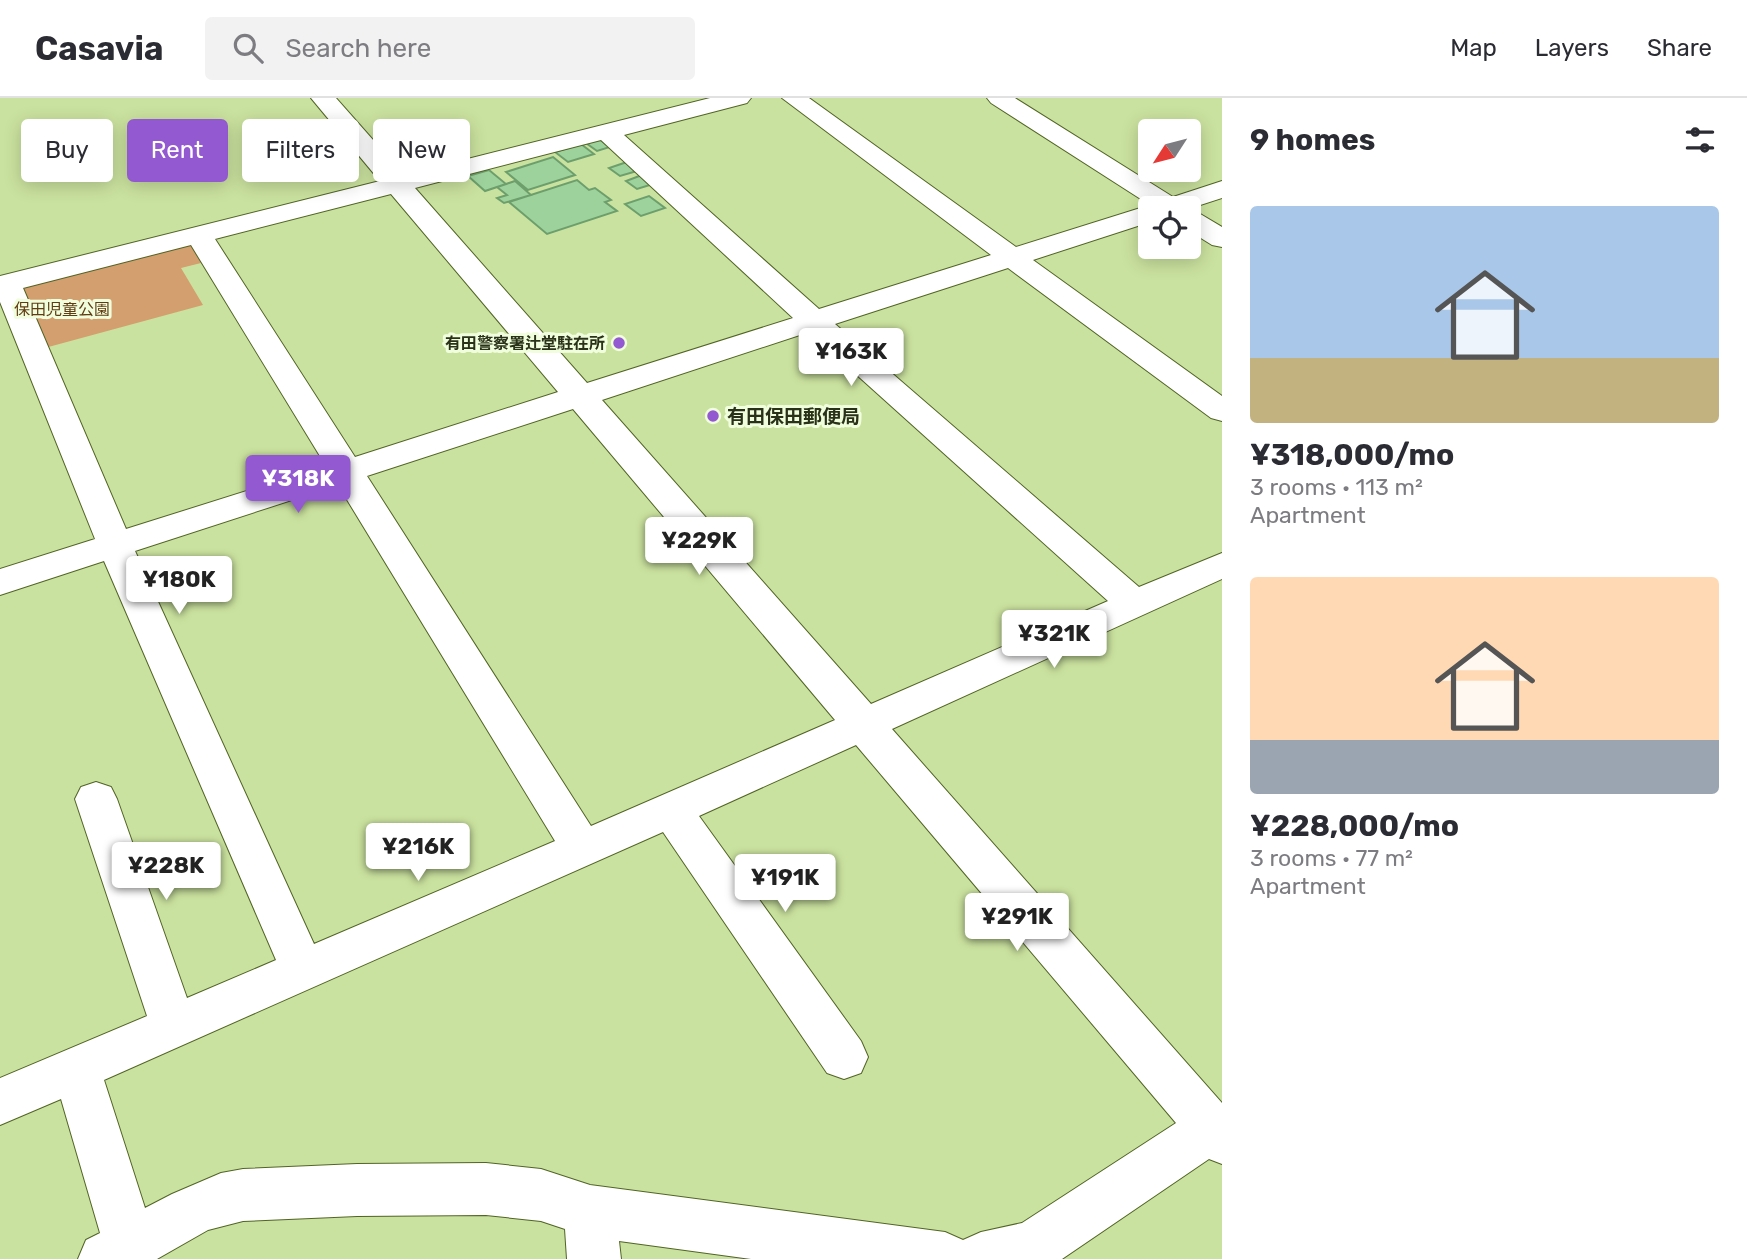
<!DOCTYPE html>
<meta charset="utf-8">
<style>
body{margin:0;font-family:Rubik,"Noto Sans JP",sans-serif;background:#f2f2f3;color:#2b2b33;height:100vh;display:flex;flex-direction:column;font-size:26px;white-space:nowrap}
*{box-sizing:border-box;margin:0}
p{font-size:23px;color:#7c7c81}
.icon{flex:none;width:38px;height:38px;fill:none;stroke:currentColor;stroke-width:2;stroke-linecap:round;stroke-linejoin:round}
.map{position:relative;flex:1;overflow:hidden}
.drawer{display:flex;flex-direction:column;background:#fff;width:525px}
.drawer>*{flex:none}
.guide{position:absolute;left:21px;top:21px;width:665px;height:63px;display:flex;gap:14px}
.needle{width:46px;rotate:234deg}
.controls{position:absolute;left:1138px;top:21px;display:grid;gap:14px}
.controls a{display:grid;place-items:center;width:63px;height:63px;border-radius:7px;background:#fff;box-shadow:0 4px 18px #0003;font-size:35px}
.price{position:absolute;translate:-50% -60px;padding:0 16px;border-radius:7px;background:#fff;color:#222;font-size:23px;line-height:46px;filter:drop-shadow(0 2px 4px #0008)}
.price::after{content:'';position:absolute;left:50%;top:42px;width:21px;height:16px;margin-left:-10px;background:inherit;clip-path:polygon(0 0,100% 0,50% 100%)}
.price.on{background:#9359d0;color:#fff}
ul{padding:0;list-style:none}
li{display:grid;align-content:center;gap:14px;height:371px;padding:0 28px}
li span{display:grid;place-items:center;height:217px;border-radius:7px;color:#555}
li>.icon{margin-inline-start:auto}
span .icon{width:126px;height:126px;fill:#fffc;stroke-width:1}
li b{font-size:30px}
h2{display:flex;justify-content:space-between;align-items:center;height:84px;padding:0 28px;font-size:30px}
.chip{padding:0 24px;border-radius:7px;background:#fff;box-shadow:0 4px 18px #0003;font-size:24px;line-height:63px}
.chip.on{background:#9359d0;color:#fff}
header{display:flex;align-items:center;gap:42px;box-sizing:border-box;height:98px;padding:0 35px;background:#fff;border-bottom:2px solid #e1e1e2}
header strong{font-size:33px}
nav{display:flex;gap:38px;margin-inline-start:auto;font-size:24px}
.search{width:490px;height:63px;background:#f2f2f3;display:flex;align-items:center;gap:18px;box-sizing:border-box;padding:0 24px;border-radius:7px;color:#7c7c81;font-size:26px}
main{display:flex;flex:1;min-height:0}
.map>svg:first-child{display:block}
.green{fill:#d49f6e}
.building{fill:#9ed29d;stroke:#6d9f6c;stroke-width:2}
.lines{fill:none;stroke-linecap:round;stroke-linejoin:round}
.minor-casing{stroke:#516424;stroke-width:2}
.minor{fill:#fff;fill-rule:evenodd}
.poi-dot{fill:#9359d0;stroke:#f1fedd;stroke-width:2.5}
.labels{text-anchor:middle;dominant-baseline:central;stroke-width:6;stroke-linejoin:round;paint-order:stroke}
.far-park-label{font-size:16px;fill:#613b12;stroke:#f1fedd}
.far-poi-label{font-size:16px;font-weight:bold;fill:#293218;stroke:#f1fedd;text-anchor:end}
.poi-label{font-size:19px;font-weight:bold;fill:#293218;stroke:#f1fedd;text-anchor:start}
</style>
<header>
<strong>Casavia</strong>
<div class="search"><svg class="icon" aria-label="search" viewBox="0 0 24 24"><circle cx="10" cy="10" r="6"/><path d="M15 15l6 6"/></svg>Search here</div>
<nav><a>Map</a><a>Layers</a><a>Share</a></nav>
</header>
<main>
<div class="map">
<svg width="1222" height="1161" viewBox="0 0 1222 1161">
<rect width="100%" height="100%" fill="#cae29f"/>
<path class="green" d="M190,145L201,165L181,170L203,207L41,251L19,186Z"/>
<path class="building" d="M599,41L610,49L597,53L586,45Z
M581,46L594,56L568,64L555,54Z
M553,59L575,77L528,92L506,74Z
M627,64L637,73L620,78L609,70Z
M489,72L506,86L485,93L468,78Z
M642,77L653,86L637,91L626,83Z
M577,82L589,92L595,90L611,102L605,104L617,113L547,136L509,104Z
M515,83L531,97L504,105L497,100L507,97L497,89Z
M649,98L665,110L641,118L625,106Z"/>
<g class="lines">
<g class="minor-casing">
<path id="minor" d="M311,0H336L404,77L710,0H751L747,5L624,37L819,211L991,157L782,0H809L1016,149L1150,107L991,5L987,0H1015L1173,99L1222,83V100L1188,111L1150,110V124L1033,162L1222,298V323L1211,320L1008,170L835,226L1139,489L1222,455V481L892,631L1222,1005V1066L1209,1061L1062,1161H751L619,1143L621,1161H567L565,1131L541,1123L486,1117L357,1118L243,1123L208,1132L157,1161H78L86,1142L100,1135L61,1001L0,1027V980L147,918L75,701L81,689L96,684L111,689L117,701L187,900L276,862L104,463L0,497V471L95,441L0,204V178L380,83ZM601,42L793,220L587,285L415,90ZM391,96L558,294L355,359L215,141ZM191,147L326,368L126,431L23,190ZM809,234L1108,503L871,606L602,302ZM573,311L835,622L591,728L367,378ZM338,387L555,743L314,846L135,453ZM856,647L1176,1025L1022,1125L981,1134L963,1142L945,1134L590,1087L541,1071L486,1065L357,1066L243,1071L221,1075L172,1096L145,1110L104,982L663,734L827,975L844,981L861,975L868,959L861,943L699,718Z
M1188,112L1197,114L1222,129V149L1212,147L1188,132Z"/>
</g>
<use href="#minor" class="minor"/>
</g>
<g class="poi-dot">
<circle cx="619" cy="245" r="7"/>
<circle cx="713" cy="318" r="7"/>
</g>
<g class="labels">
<g class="far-park-label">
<text x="62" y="211">保田児童公園</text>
</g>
<g class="far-poi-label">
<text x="605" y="245">有田警察署辻堂駐在所</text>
</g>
<g class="poi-label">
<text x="727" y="318">有田保田郵便局</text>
</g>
</g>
</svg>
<div class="controls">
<a><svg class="needle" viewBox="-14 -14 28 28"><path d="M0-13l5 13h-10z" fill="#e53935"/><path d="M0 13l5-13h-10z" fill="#7c7c81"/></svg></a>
<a><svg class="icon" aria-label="locate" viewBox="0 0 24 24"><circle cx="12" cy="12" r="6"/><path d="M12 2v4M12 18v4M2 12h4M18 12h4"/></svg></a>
</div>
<b class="price" style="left:851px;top:290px">¥163K</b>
<b class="price on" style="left:298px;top:417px">¥318K</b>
<b class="price" style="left:699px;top:479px">¥229K</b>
<b class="price" style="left:179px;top:518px">¥180K</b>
<b class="price" style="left:1054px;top:572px">¥321K</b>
<b class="price" style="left:418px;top:785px">¥216K</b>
<b class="price" style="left:166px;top:804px">¥228K</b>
<b class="price" style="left:785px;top:816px">¥191K</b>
<b class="price" style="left:1017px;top:855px">¥291K</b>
<div class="guide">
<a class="chip">Buy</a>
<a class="chip on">Rent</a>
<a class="chip">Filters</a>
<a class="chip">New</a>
</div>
</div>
<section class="drawer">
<h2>9 homes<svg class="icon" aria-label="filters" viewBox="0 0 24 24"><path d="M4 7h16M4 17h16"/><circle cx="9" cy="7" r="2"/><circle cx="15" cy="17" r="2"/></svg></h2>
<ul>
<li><span style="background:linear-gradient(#a9c7e8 70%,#c2b280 0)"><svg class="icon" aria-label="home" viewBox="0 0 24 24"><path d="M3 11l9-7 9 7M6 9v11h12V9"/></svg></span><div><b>¥318,000/mo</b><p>3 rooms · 113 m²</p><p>Apartment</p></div></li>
<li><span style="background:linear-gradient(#ffd9b3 75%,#9aa5b1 0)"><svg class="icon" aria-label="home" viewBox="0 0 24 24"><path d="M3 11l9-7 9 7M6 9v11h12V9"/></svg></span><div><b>¥228,000/mo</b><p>3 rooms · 77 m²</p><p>Apartment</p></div></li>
</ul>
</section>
</main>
